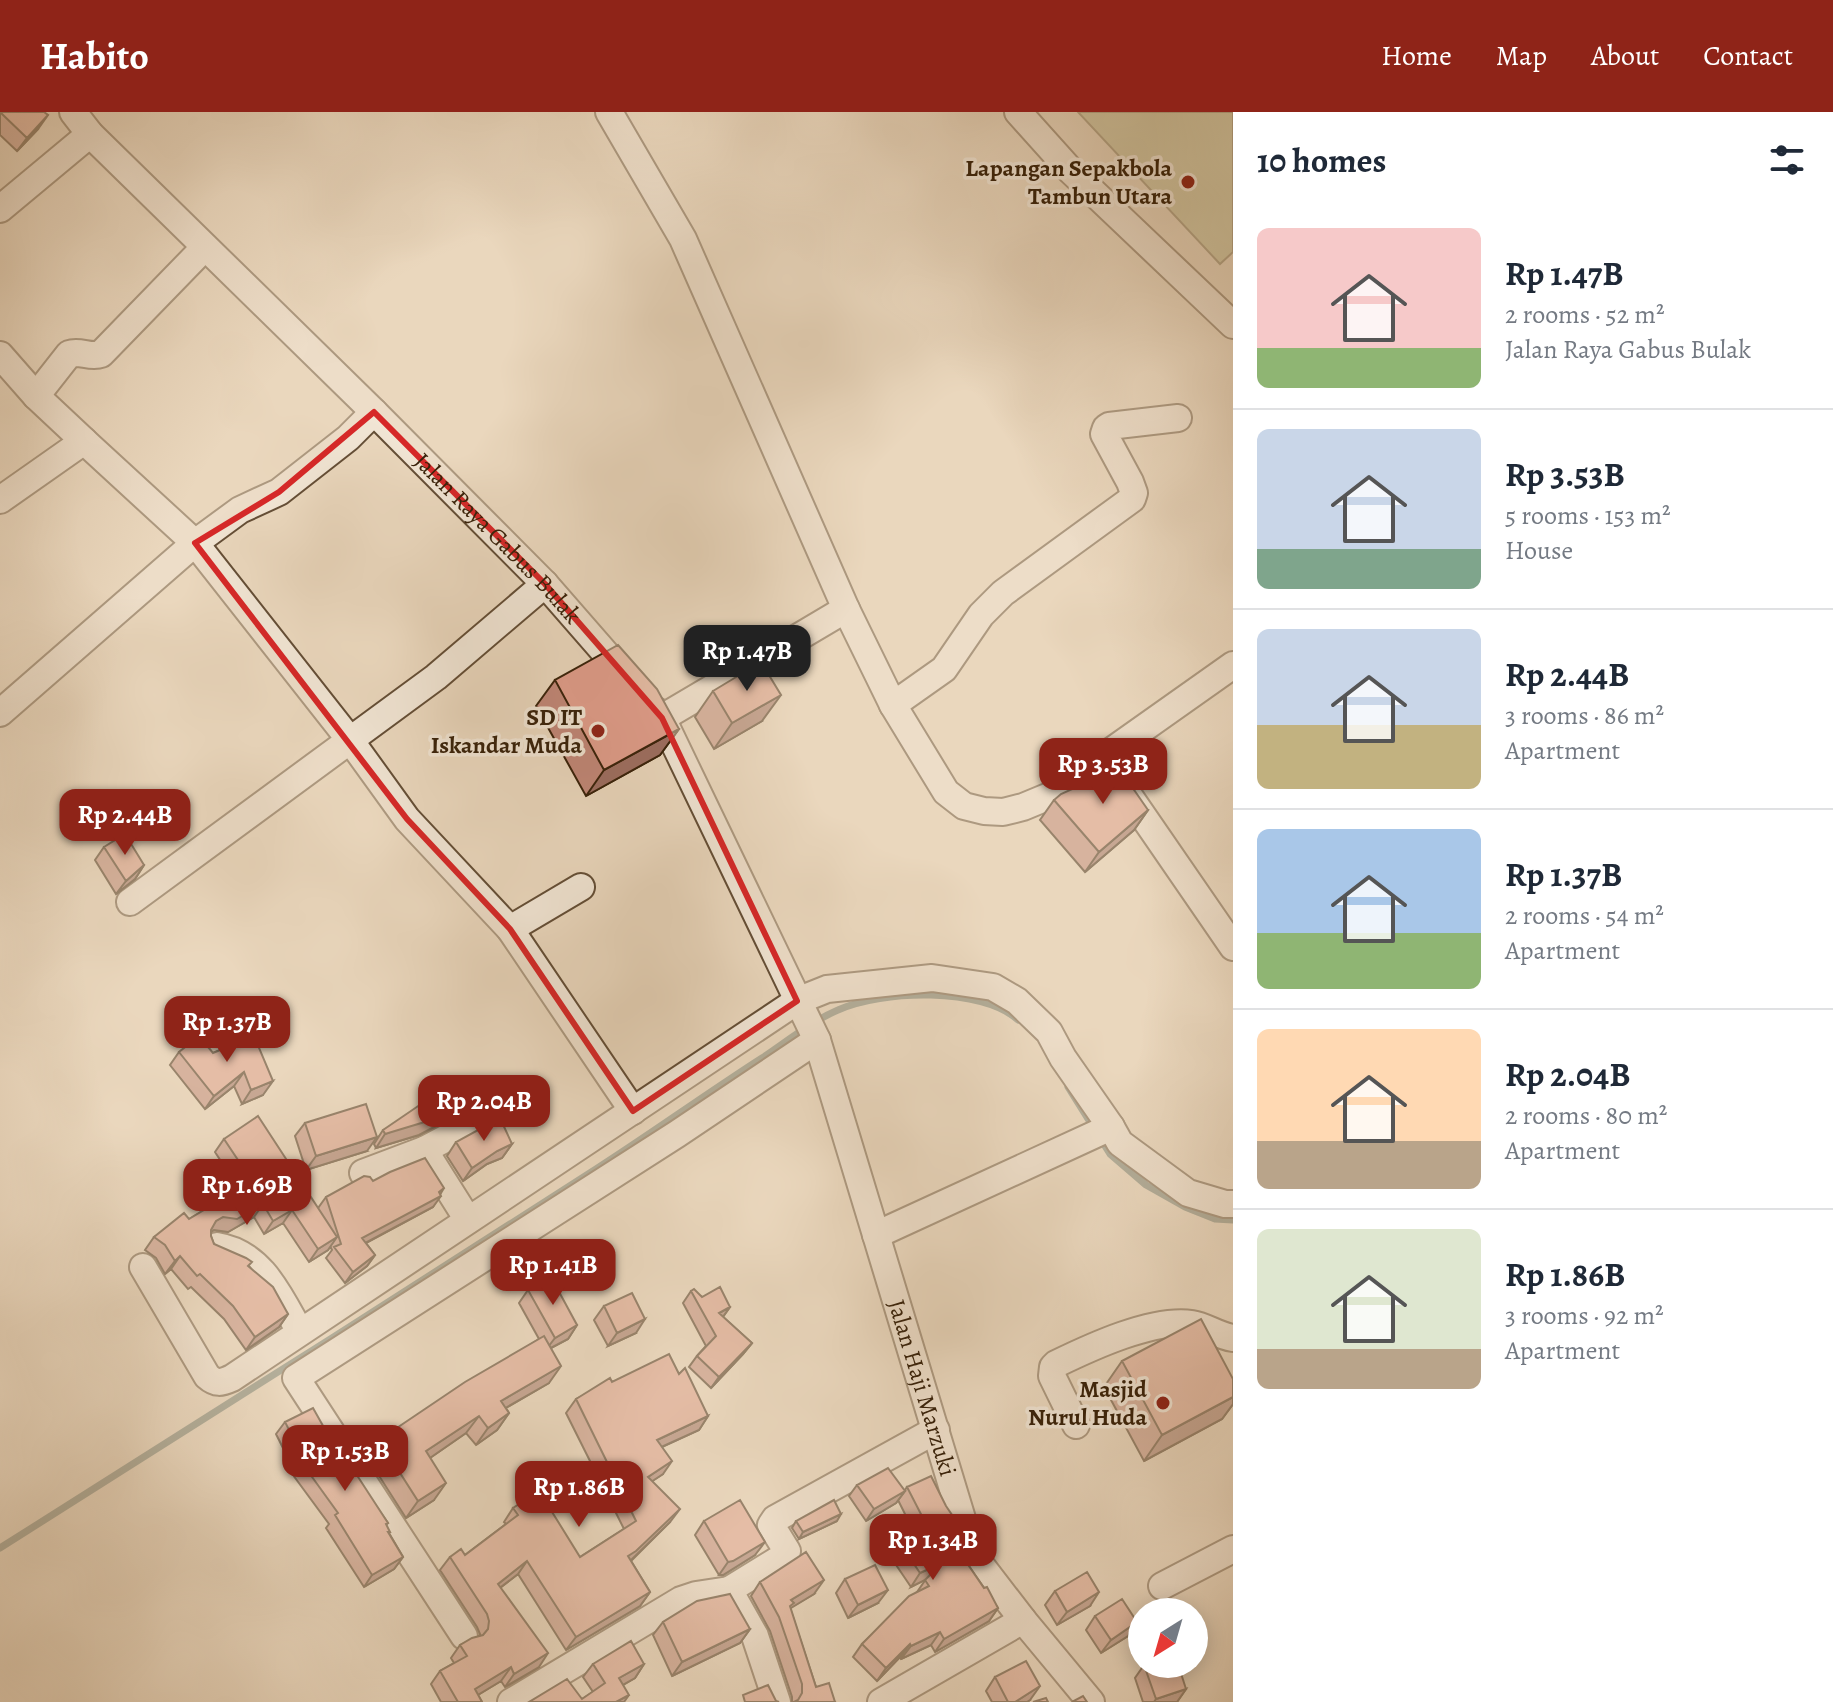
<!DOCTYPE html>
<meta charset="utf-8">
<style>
body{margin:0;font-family:Alegreya,serif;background:#f6f6f7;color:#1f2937;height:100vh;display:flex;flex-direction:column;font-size:30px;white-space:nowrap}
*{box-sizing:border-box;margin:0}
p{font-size:26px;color:#747a83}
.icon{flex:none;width:44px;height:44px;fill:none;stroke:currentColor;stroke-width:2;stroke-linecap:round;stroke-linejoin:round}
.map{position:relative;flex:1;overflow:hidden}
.drawer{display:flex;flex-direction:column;background:#fff;width:600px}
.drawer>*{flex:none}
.needle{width:52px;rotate:217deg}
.fabs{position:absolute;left:1128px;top:1486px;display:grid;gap:16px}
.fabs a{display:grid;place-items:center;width:80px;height:80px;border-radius:50%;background:#fff;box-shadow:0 4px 20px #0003;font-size:40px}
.price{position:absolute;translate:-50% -68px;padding:0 18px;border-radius:16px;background:#8f2418;color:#fff;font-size:26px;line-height:52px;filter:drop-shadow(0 2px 4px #0008)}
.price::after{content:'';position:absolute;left:50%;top:48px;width:24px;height:18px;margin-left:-12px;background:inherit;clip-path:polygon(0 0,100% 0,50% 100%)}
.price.selected{background:#222;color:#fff}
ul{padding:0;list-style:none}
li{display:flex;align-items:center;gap:24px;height:200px;padding:0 24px}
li+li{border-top:2px solid #e0e1e3}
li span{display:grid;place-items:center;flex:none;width:224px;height:160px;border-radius:12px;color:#555}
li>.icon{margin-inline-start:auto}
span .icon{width:96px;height:96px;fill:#fffc;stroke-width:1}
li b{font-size:34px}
h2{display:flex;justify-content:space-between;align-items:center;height:96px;padding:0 24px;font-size:34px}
header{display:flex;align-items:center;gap:48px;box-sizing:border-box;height:112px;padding:0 40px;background:#8f2418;color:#fff}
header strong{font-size:38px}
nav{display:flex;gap:44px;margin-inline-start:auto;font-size:28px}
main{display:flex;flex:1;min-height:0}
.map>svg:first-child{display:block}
.green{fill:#bebc8c;stroke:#7b6e4a;stroke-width:2}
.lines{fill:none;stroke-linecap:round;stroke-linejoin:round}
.stream{stroke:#727c6f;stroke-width:7}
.minor-casing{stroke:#644e36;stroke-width:30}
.minor{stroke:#f1e5d4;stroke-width:26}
.wall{fill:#c18778;stroke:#382109;stroke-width:2}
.shaded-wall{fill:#9d6e61;stroke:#382109;stroke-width:2}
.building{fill:#e09d8b;stroke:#382109;stroke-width:2}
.marked{fill:none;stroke:#d62828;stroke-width:6;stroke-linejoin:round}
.poi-dot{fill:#8f2418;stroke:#f1e5d4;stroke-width:3}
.labels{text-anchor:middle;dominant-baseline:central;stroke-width:7;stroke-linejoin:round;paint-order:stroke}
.poi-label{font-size:24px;font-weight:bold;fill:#382109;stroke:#f1e5d4;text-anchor:end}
.street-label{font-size:24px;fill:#382109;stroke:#f1e5d4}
</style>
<header>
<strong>Habito</strong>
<nav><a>Home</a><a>Map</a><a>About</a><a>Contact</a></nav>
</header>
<main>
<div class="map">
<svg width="1233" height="1590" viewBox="0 0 1233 1590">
<rect width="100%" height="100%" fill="#ead7bd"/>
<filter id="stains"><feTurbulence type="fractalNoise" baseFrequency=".0025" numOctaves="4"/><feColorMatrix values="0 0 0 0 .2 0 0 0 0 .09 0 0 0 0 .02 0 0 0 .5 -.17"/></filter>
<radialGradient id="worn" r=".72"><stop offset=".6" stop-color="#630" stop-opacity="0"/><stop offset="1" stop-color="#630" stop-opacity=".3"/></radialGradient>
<path class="green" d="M1078,0H1233V140L1220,152Z"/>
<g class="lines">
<path class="stream" d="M1068,975L1110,1042L1146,1073L1185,1095L1215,1107L1233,1108
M0,1436C199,1311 398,1184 596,1057C652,1021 706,982 762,946C786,930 812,909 838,898C882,878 982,875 1018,908"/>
<g class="minor-casing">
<g id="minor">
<path id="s1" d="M73,0L90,22L374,300L545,472L627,566"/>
<path d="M609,0L683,127L846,497L893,593L946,680L964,694L984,699L1003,700L1023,695L1064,678L1103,645L1233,553"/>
<path d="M1018,0L1071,59L1233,213"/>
<path d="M0,97L90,22"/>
<path d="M0,243L36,284L84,329"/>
<path d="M36,284L69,242C80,238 90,246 101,242L205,135"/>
<path d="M0,388L84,329L195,431L350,628L407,707L510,817L633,999"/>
<path d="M893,593L944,557L981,503L1003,481L1132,387L1134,381L1130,370L1104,322L1106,316L1109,314L1178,306"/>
<path id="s2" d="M656,599L662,606L817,928L973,1443L1023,1508L1091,1590"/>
<path d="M0,601L195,431L240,398L279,380L348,326L374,300"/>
<path d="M662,606L846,497"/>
<path d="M1125,678L1233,835"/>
<path d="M130,790L436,565L545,472"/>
<path d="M510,817L581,775"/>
<path d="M424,1038L477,1010L484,1004L488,993"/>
<path d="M363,1061L424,1038L468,1108"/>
<path d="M876,1123L1111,1015"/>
<path d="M217,1134C262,1141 280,1185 300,1220"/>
<path d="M143,1155L207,1264C216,1272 221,1271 232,1266L797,889L827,877L932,866L993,875L1017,889L1049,920L1063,946L1111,1015L1120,1031L1188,1081L1225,1092H1233"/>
<path d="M1076,1313L1052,1264L1053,1255L1056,1252C1091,1235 1153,1206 1192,1212C1206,1214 1218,1224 1233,1226"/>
<path d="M1162,1474L1233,1437"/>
<path d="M464,1524L296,1266L677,1022L817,928"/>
<path d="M511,1590L681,1488L696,1483L729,1478"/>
<path d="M777,1590L755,1524L729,1478L786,1443L787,1439L771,1413L775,1407L936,1318"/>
<path d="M881,1590L1023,1508"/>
</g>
</g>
<use href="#minor" class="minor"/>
</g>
<path class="wall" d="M0,0L38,17L17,39L0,23Z
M555,568L679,617L660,643L586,684L536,594Z
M713,579L762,609L714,637L695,605Z
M1054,688L1148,698L1134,718L1085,760L1040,708Z
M104,735L144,753L135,767L116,782L95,748Z
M254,924L263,983L242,992L234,974L205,997L170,953L179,940L213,941Z
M462,991L453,1005L419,1023L376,1036L374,1032L383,1018Z
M305,1011L367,1039L306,1058L295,1024Z
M224,1027L318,1096L326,1085L373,1069L440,1082L433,1095L366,1131L375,1143L367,1154L345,1171L326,1146L332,1138L330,1134L328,1138L309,1150L283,1111L264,1122L254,1105L228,1120L214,1118L211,1120V1124L214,1132L249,1154L288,1202L279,1215L246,1238L224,1207L191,1175L188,1177L171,1157L165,1162L156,1146L145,1138L154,1125L189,1107L239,1077L215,1040Z
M456,1030L512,1032L502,1046L487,1052L463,1069L447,1044Z
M528,1178L577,1213L568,1227L551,1236L549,1271L506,1296L509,1301L497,1318L476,1333L466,1321L430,1346L434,1388L406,1406L367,1345L379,1328L539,1227L519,1191Z
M691,1179L702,1185L730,1195L723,1205L752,1231L743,1242L711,1276L689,1255L697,1244L706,1234L683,1191Z
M604,1194L636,1221L608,1234L594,1208Z
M1122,1249L1233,1267V1292L1222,1307L1144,1349L1104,1275Z
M679,1262L708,1304L699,1318L662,1335L663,1362L652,1369L670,1410L631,1449L650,1480L640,1494L566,1538L518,1462L500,1476L539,1555L505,1575L501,1569L478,1583L482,1590H441L431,1572L440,1559L454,1551L451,1546L460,1533L480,1524V1522L477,1515L440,1458L450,1445L465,1443L506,1412L504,1410L513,1396L580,1445L624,1417L566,1301L576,1287L612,1270Z
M285,1310L336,1337L388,1411L386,1413L389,1421L403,1445L394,1457L364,1475L326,1416L329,1412L293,1363L295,1360L276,1322Z
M857,1373L905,1379L896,1391L866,1409L849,1384Z
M907,1375L960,1441L998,1496L989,1509L935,1540L931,1533L901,1547L900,1545L877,1569L853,1545L862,1532L917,1480L926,1467L911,1475L888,1441L898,1428L913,1418L898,1388Z
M704,1409L755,1443L723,1463H719L695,1423Z
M796,1409H837L799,1427L792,1416Z
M845,1467L878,1491L848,1506L836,1481Z
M760,1470L814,1482L790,1496L816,1575L835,1590H792V1585L770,1519L751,1484Z
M1055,1479L1090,1494L1057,1513L1045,1493Z
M1095,1504L1137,1510L1128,1524L1101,1541L1086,1518Z
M663,1510L750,1517L740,1531L672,1564L653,1523Z
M593,1552H644L635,1566L623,1573L582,1587L593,1580L583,1565Z
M1144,1553L1186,1577L1177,1590H1143L1135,1566Z
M995,1565L1030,1588L1027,1590H992L986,1579Z"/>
<path class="shaded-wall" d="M48,3L38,17L17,39L27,26Z
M781,583L762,609L714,637L732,611Z
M679,617L660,643L586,684L604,658Z
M1148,698L1134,718L1085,760L1099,740Z
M144,753L135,767L116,782L126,769Z
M244,960L234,974L205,997L214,984Z
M273,969L263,983L242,992L251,978Z
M462,991L453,1005L419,1023L376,1036L385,1022Z
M377,1025L367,1039L306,1058L316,1044Z
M512,1032L502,1046L487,1052L463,1069L472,1056L497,1039Z
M444,1076L438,1086L441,1084L433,1095L354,1137L362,1126Z
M263,1092L254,1105L228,1120L214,1118L206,1122L216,1109L223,1105Z
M292,1098L283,1111L264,1122L273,1109Z
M337,1125L328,1138L309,1150L318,1137Z
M375,1143L367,1154L345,1171L353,1160Z
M180,1144L171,1157L165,1162L175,1149Z
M730,1195L722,1206L719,1201Z
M288,1202L279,1215L246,1238L255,1225Z
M645,1207L636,1221L608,1234L617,1221Z
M577,1213L568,1227L545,1239L555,1226Z
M752,1231L743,1242L711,1276L719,1265Z
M561,1254L549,1271L488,1306L501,1289Z
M1233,1285V1292L1222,1307L1144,1349L1162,1323Z
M509,1301L497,1318L476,1333L488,1316Z
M479,1304L466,1321L414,1357L426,1339Z
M708,1304L699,1318L648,1341L657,1328Z
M672,1349L663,1362L639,1378L648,1365Z
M446,1371L434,1388L406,1406L418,1389Z
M905,1379L896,1391L866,1409L874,1397Z
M680,1397L670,1410L627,1452L628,1444Z
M841,1402L837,1409L799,1427L803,1420Z
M765,1430L755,1443L723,1463H719L728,1450Z
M403,1445L394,1457L364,1475L372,1463Z
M527,1449L518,1462L488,1485L498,1472Z
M942,1451L933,1464L911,1475L920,1461Z
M824,1468L814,1482L786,1499L791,1488Z
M888,1478L878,1491L848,1506L858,1493Z
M650,1480L640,1494L566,1538L576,1525Z
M1099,1480L1090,1494L1057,1513L1067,1500Z
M998,1496L989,1509L935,1540L944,1527Z
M1137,1510L1128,1524L1101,1541L1111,1528Z
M750,1517L740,1531L672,1564L682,1550Z
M940,1520L931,1533L901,1547L911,1534Z
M910,1532L900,1545L877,1569L886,1556Z
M548,1541L539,1555L505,1575L514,1562Z
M644,1552L635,1566L610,1580L619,1566Z
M511,1555L501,1569L466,1590L475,1577Z
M1040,1574L1030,1588L1027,1590H1015Z
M1186,1577L1177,1590H1154L1156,1587Z
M629,1583L624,1590H616Z"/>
<path class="building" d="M0,0H44L48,3L27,26Z
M618,533L657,577L679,617L604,658L555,568Z
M761,550L781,583L732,611L713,579Z
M1114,649L1148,698L1099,740L1054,688L1061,682L1088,670Z
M125,722L144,753L126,769L104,735Z
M199,924L213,941L254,924L273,969L251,978L244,960L214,984L179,940Z
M449,973L462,991L428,1009L385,1022L383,1018Z
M366,992L377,1025L316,1044L305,1011Z
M258,1004L337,1125L318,1137L292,1098L273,1109L263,1092L237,1107L223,1105L216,1109L211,1118V1124L214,1132L246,1146L252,1150L248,1154L273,1175L288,1202L255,1225L233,1194L200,1162L197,1164L180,1144L175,1149L165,1133L154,1125L184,1101L189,1107L252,1069L224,1027Z
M500,1006L512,1032L497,1039L472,1056L456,1030Z
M425,1046L444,1076L439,1080L441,1084L362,1126L375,1143L353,1160L334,1135L341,1132L326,1085L364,1064L370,1065L373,1069L390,1060Z
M551,1165L577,1213L555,1226L528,1178Z
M720,1175L730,1195L719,1201L752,1231L719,1265L697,1244L716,1224L691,1179L694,1177L702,1185Z
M632,1181L645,1207L617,1221L604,1194Z
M1201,1207L1233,1267V1285L1162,1323L1122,1249Z
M544,1224L561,1254L501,1289L509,1301L488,1316L479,1304L426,1339L446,1371L418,1389L379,1328L465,1270Z
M669,1242L679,1262L685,1256L708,1304L657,1328L672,1349L648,1365L680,1397L636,1439L628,1444L650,1480L576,1525L527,1449L498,1472L548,1541L514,1562L511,1555L475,1577L482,1590H458L440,1559L467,1544L460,1533L472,1526L483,1523L488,1517L489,1509L487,1502L450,1445L461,1437L465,1443L518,1403L513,1396L539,1379L580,1445L636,1409L576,1287L610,1266L612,1270Z
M313,1296L336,1337L347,1352L349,1351L388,1411L386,1412L390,1420H388L403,1445L372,1463L335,1403L338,1401L302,1351L305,1349L285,1310Z
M888,1356L905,1379L874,1397L857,1373Z
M931,1364L946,1394L961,1416L966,1432L958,1438L984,1476L987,1475L998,1496L944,1527L940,1520L911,1534L910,1532L886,1556L862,1532L909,1484L929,1474L925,1468L942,1451L920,1461L898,1428L925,1410L907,1375Z
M740,1388L765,1430L733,1449L728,1450L704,1409Z
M834,1388L841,1402L803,1420L796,1409Z
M806,1440L824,1468L791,1488L794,1491L790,1494L816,1575L829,1571L835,1590H794L798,1588L802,1581V1572L779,1505L760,1470Z
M875,1453L888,1478L858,1493L845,1467Z
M1087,1460L1099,1480L1067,1500L1055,1479Z
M730,1482L750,1517L682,1550L663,1510L697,1489Z
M1122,1487L1137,1510L1111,1528L1095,1504Z
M631,1529L644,1552L619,1566L629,1583L616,1590H529L567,1567L582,1587L605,1571L593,1552Z
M1026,1549L1040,1574L1015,1590H1008L995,1565Z
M1147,1552H1178L1186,1577L1156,1587L1144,1553Z
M768,1573L776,1589L779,1590H745L743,1583Z
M1083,1584L1087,1590H1072Z
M1046,1586L1048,1590H1033Z"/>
<path d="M0 0H1233V1590H0ZM374,300L545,472L662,606L797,889L633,999L510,817L407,707L195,431L279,380Z" fill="#ead7bd" fill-opacity=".55" fill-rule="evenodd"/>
<path class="marked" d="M374,300L545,472L662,606L797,889L633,999L510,817L407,707L195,431L279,380Z"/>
<g class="poi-dot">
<circle cx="1188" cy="70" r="8"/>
<circle cx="598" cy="619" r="8"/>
<circle cx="1163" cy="1291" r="8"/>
</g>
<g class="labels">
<g class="poi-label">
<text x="1172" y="56">Lapangan Sepakbola<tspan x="1172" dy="28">Tambun Utara</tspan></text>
<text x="582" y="605">SD IT<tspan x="582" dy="28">Iskandar Muda</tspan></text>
<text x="1147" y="1277">Masjid<tspan x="1147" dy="28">Nurul Huda</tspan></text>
</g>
<g class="street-label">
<text stroke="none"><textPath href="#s1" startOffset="602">Jalan Raya Gabus Bulak</textPath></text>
<text stroke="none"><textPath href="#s2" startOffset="730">Jalan Haji Marzuki</textPath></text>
</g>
</g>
<rect width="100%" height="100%" filter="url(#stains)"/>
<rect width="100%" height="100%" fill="url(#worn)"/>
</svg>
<div class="fabs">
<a><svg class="needle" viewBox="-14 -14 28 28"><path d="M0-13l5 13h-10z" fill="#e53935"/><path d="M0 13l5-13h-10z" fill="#747a83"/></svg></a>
</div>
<b class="price selected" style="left:747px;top:581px">Rp 1.47B</b>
<b class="price" style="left:1103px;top:694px">Rp 3.53B</b>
<b class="price" style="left:125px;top:745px">Rp 2.44B</b>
<b class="price" style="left:227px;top:952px">Rp 1.37B</b>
<b class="price" style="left:484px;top:1031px">Rp 2.04B</b>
<b class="price" style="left:247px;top:1115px">Rp 1.69B</b>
<b class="price" style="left:553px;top:1195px">Rp 1.41B</b>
<b class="price" style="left:345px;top:1381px">Rp 1.53B</b>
<b class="price" style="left:579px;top:1417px">Rp 1.86B</b>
<b class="price" style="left:933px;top:1470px">Rp 1.34B</b>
</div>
<section class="drawer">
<h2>10 homes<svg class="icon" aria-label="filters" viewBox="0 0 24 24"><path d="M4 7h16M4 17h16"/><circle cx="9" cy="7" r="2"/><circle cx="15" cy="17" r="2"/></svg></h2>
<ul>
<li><span style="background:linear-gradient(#f6c9c9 75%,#8fb573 0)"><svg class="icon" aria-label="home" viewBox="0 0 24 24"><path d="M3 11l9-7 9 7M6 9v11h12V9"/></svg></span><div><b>Rp 1.47B</b><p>2 rooms · 52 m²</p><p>Jalan Raya Gabus Bulak</p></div></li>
<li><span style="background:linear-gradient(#c9d6e8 75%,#7fa58c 0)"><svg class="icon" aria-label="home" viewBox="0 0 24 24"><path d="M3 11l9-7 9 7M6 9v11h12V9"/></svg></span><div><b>Rp 3.53B</b><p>5 rooms · 153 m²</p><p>House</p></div></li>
<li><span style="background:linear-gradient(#c9d6e8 60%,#c2b280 0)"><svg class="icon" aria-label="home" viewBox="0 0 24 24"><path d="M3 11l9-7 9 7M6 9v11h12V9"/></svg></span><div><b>Rp 2.44B</b><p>3 rooms · 86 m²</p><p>Apartment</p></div></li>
<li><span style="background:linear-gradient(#a9c7e8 65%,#8fb573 0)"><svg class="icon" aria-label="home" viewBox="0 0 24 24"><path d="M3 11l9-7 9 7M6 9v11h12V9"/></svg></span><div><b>Rp 1.37B</b><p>2 rooms · 54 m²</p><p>Apartment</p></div></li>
<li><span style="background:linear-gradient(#ffd9b3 70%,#b9a48a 0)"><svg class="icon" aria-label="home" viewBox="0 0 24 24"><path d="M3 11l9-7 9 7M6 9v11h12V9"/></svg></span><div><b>Rp 2.04B</b><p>2 rooms · 80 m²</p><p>Apartment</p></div></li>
<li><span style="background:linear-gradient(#dfe7d0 75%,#b9a48a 0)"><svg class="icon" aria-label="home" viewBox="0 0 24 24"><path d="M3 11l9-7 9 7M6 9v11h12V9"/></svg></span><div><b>Rp 1.86B</b><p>3 rooms · 92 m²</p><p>Apartment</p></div></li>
</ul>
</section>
</main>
